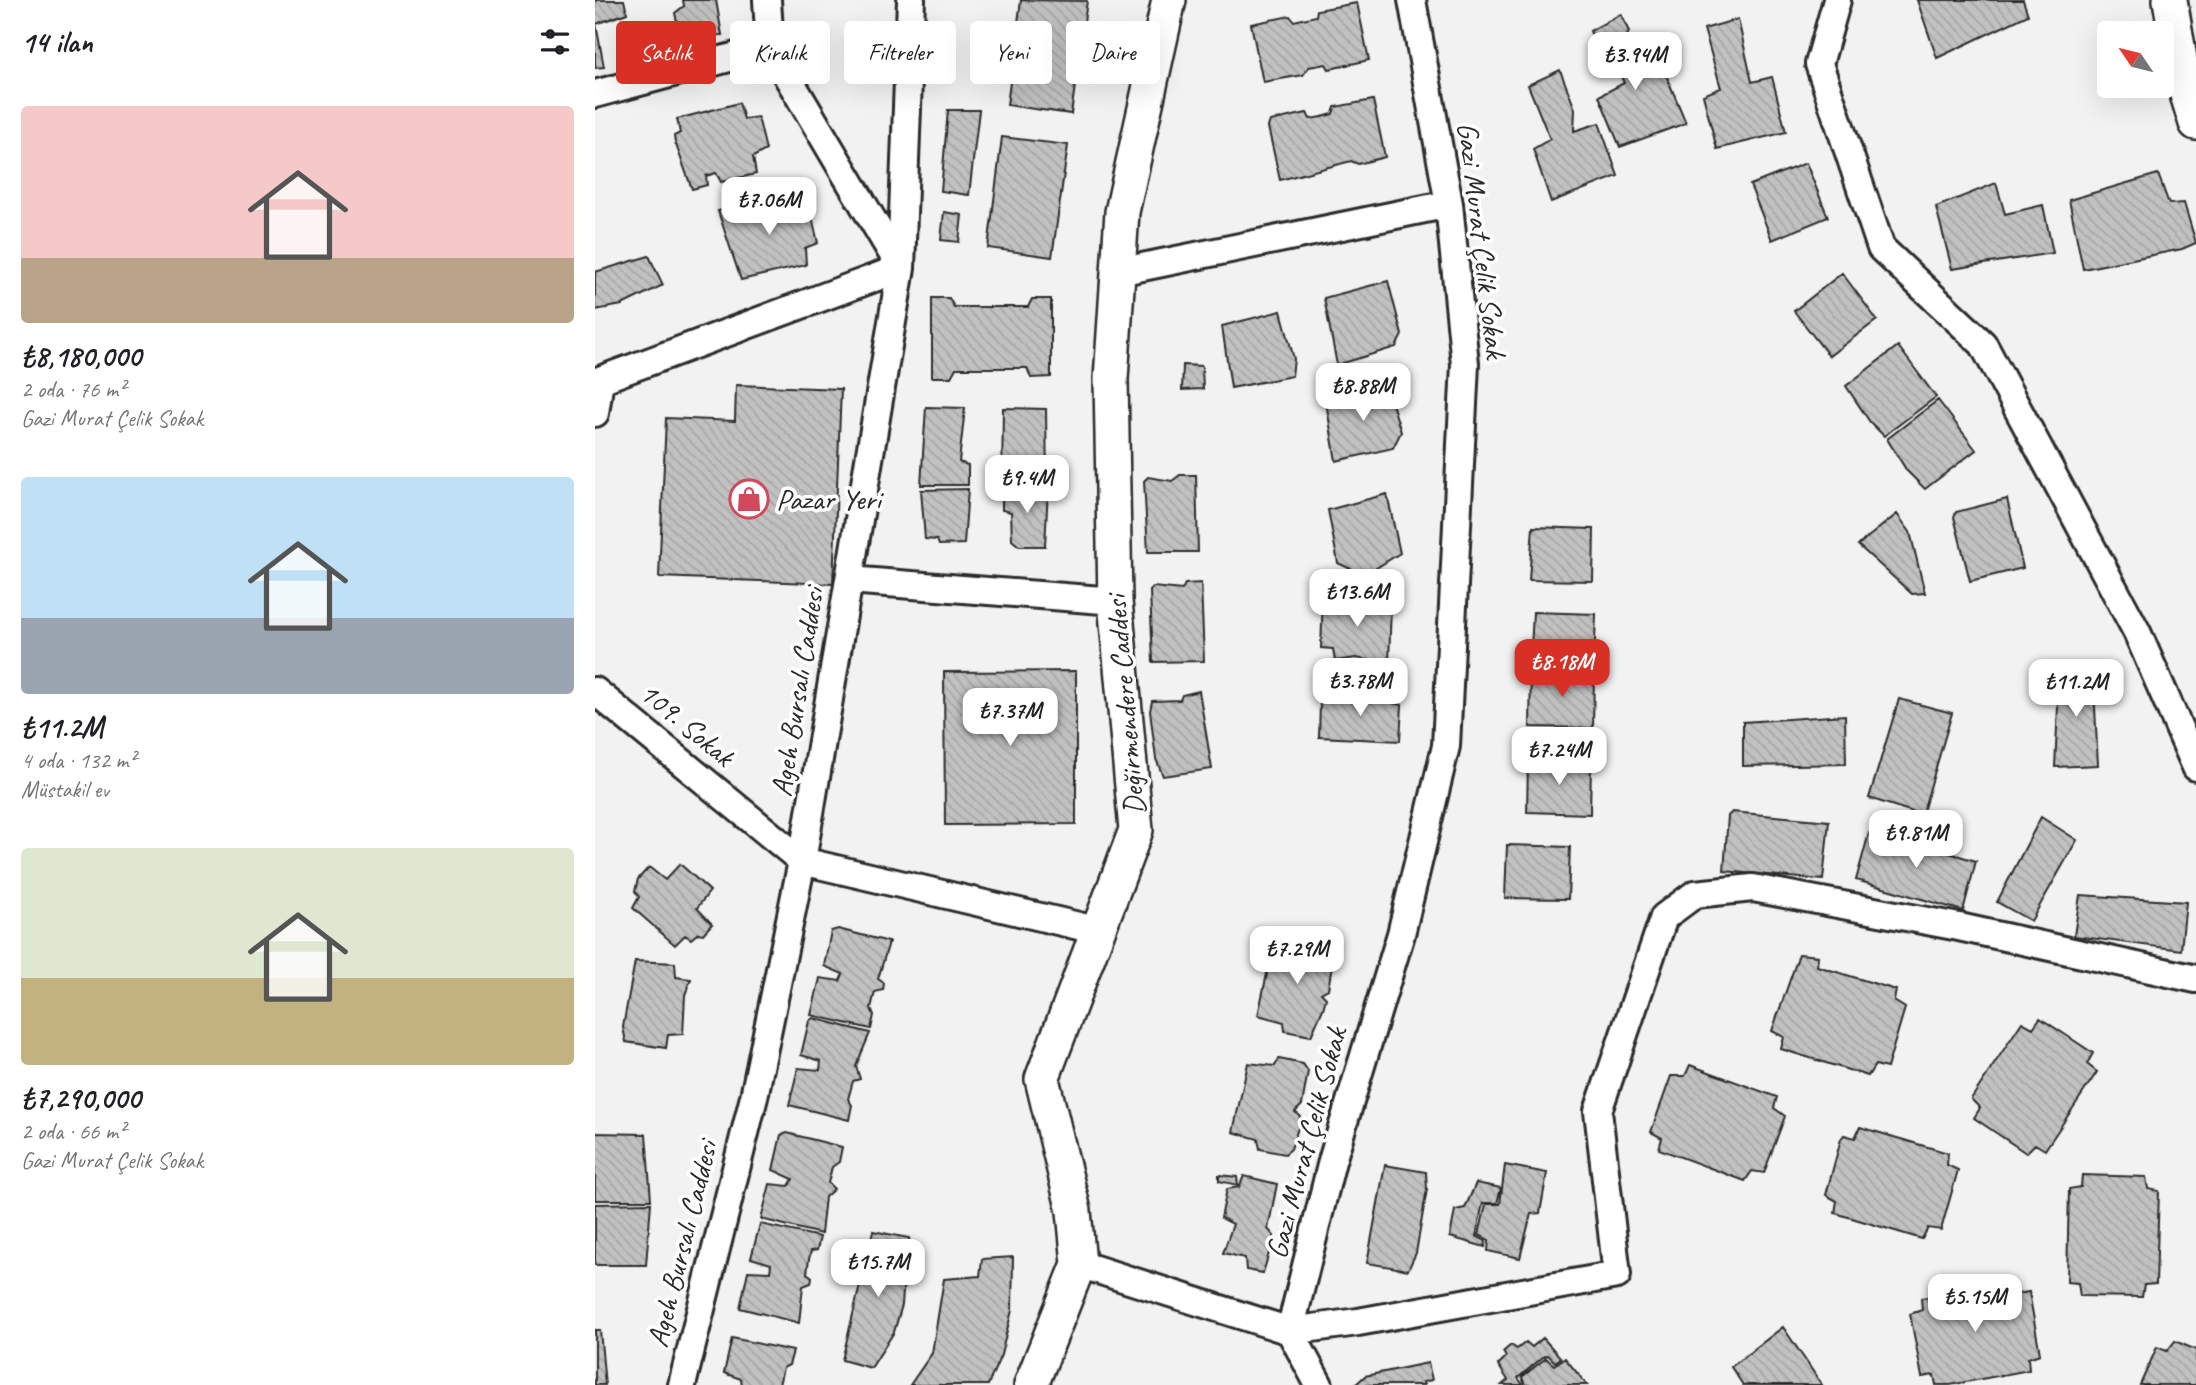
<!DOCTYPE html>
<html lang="tr">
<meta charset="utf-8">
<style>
body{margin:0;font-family:Caveat,sans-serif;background:#f2f2f2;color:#202124;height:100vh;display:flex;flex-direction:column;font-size:26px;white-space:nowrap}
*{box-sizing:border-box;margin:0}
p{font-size:23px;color:#757577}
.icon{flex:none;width:38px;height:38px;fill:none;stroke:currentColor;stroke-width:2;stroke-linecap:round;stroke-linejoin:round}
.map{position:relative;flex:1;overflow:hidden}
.details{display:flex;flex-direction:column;background:#fff;width:595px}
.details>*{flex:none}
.guide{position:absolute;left:21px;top:21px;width:665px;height:63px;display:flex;gap:14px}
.needle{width:46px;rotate:305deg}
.tools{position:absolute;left:1502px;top:21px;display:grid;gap:14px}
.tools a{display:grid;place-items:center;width:77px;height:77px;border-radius:7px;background:#fff;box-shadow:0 7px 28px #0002;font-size:35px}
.price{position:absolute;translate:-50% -60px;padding:0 16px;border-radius:14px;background:#fff;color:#222;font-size:23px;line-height:46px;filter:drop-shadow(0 2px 4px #0008)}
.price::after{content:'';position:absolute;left:50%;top:42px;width:21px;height:16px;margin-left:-10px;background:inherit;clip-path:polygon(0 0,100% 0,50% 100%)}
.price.active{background:#d93025;color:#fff}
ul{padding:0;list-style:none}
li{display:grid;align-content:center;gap:14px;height:371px;padding:0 21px}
li span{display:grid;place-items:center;height:217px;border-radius:7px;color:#555}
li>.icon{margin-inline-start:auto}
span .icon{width:126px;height:126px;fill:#fffc;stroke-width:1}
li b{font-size:30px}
h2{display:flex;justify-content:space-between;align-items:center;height:84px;padding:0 21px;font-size:30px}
.tag{padding:0 24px;border-radius:7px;background:#fff;box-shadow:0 7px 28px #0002;font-size:24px;line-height:63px}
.tag.active{background:#d93025;color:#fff}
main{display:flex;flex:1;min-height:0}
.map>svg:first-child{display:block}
.building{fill:url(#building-back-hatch);stroke:#2b2b2b;stroke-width:2}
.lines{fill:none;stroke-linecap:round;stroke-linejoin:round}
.minor-casing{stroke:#2b2b2b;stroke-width:32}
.tertiary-casing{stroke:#2b2b2b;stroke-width:38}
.minor{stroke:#fff;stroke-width:26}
.tertiary{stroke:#fff;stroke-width:33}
.labels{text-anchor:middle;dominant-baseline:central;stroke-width:7;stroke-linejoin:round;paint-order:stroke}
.street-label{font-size:30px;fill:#2b2b2b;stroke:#fff}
.poi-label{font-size:30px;fill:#2b2b2b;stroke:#fff;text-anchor:start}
</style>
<main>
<section class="details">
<h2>14 ilan<svg class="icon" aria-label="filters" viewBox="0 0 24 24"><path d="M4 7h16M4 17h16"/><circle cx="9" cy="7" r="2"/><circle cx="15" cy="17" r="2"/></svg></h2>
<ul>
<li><span style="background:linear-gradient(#f6c9c9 70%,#b9a48a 0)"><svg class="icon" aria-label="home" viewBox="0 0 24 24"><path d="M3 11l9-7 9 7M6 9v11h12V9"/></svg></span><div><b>₺8,180,000</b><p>2 oda · 76 m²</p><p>Gazi Murat Çelik Sokak</p></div></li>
<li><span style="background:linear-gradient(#bfe0f5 65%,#9aa5b1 0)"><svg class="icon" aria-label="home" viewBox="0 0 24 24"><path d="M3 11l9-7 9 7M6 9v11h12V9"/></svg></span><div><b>₺11.2M</b><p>4 oda · 132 m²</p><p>Müstakil ev</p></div></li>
<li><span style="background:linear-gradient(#dfe7d0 60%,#c2b280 0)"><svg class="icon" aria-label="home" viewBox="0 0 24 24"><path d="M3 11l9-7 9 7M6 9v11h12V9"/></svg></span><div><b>₺7,290,000</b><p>2 oda · 66 m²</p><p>Gazi Murat Çelik Sokak</p></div></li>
</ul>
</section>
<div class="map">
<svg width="1601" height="1385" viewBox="0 0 1601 1385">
<defs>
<pattern id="building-back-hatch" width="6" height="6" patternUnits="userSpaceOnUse" patternTransform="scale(1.75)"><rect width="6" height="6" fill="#c1c1c1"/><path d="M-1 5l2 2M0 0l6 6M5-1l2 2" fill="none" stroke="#a6a6a6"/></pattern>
</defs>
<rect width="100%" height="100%" fill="#f2f2f2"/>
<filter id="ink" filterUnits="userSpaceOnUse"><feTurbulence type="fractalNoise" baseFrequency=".0143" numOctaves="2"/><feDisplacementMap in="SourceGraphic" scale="14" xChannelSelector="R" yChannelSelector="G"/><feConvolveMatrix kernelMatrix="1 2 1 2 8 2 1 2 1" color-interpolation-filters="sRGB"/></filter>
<g filter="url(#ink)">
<path class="building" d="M0,0H29L32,13L1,24L9,67L0,68Z
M88,0H121L127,35L85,36L80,13L89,6Z
M426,0L492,1L476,114L412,105Z
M1322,0H1428L1433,15L1342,58Z
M762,3L774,60L734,69L731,64L714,67L708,75L668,82L656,24L695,16L699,21L721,16L722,10Z
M1026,14L1034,32L1029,41L1044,76L1069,70L1091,123L1025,147L1004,96L1029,83L1014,48H1002L995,31Z
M1143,19L1157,82L1177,77L1191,132L1122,149L1108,95L1126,88L1109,29Z
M965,70L980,109L979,131L1004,123L1023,176L956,202L938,149L955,139L933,85Z
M778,100L790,157L763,164L756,161L685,180L673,127L675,121L712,113L715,119L727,117L738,114L740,107Z
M144,103L149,119L163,117L171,150L158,157L161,174L126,182L121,173L111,176L112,185L97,189L80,142L79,136L85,133L82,119Z
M353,110H384L374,195L346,191Z
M407,137L473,145L457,257L393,248Z
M1211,163L1233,217L1177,240L1155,185Z
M1563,174L1574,204L1589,203L1601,243L1587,249L1488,269L1474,200Z
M1401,183L1410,214L1448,205L1458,253L1357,269L1341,207Z
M195,194L201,210L215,208L223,243L210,248L211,265L146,280L123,211L147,205L151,217L160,215L161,203Z
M349,212L367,215L364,242L346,240Z
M54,256L68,285L27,305L0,310V272Z
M1247,273L1282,320L1234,356L1199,311Z
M793,281L807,335L801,347L742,365L729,298Z
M337,298H354L359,307H433L437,299H456V377L436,378L432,368H361L356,377H337Z
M686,311L699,359L697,376L636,388L627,326Z
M1303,346L1341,397L1289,436L1275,422L1251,386Z
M588,365L607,366L608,389L587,390Z
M791,384L806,432L798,448L741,461L731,402Z
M141,385L246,389L238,584L64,577L71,418L140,421Z
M1343,400L1381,450L1330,489L1312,471L1292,439Z
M331,407L370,408L364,462L373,465V485H326Z
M408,408L451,409L452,486L407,485Z
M585,475H601L603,552H553L549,481L553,477L577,481Z
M407,488L453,489L450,546H424L417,540L416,512L407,510Z
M373,489L369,544L344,545L342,540L330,539L326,490Z
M792,494L805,553L778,570L760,571L743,563L733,510Z
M1412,499L1428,568L1375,581L1359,517L1361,512Z
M1302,514L1315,532L1330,593L1317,594L1263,545Z
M938,527L999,529L998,581L934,580Z
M606,583L609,661L558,662L555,591L558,587L587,590L590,584Z
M738,594L741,599L796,603L794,664L761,658L740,661L738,649L726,648L728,598Z
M938,612L1001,614L999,669L935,668Z
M1465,667L1498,670L1503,765L1460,767Z
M936,670L999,673L998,728L935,727Z
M481,671V824L350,825L349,672Z
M604,691L617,769L568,776L561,759L555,711L557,701L585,700L587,695Z
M738,693L751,694L756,702L762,701L765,695L797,697L798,703L807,705L805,741L724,737L725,703Z
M1304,699L1357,713L1327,815L1274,798Z
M1250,715L1251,764L1148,766V722Z
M933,761L996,763L995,814L932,812Z
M1137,812L1234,821L1228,880L1129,871L1133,816Z
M1446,817L1482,840L1436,921L1402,902Z
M1278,830L1381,861L1368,911L1261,880L1274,833Z
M912,845L975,847L973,899L910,898Z
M85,864L115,891L102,908L117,924L108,934L103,933L96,939L90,935L80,945L38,908L44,897L40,891L43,879L54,867L70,880Z
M1485,895L1591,902L1586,950L1479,936Z
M243,929L294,942L283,979L289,983L288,990L280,992L276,1008L279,1015L276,1029L216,1015L225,978L245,981L248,974L229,966L236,931Z
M712,941L735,947L739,954L733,989L726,993L731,998L728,1009L716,1036L690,1031L689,1022L663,1015L678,946L706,949Z
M1204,954L1223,956L1222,966L1301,990L1299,1001L1310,1008L1292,1068L1280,1065L1273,1076L1186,1049L1189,1037L1177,1031Z
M40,961L80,963L81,977L96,979L90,995L88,1034L73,1035L71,1048L31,1042L28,1027Z
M218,1018L275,1033L261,1066L265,1079L258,1081L253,1099L257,1105L254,1120L194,1105L203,1068L225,1070L226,1061L206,1055L214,1021Z
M1445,1018L1498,1053L1492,1064L1502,1072L1450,1150L1440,1144L1431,1153L1379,1118L1385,1108L1376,1099L1427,1022L1438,1028Z
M684,1059L708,1064L713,1071L707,1105L700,1112L705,1116L703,1128L696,1149L690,1154L665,1149L663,1139L638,1132L653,1063L680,1066Z
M1095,1065L1182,1097L1179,1108L1190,1116L1169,1173L1157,1171L1150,1181L1064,1149L1067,1138L1056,1132L1076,1076H1090Z
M1265,1127L1353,1153L1352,1165L1363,1170L1346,1230L1333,1228L1327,1239L1240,1213L1242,1201L1231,1195L1246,1139L1249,1135L1260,1138Z
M0,1133L51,1134L56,1200H0Z
M192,1133L247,1147L244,1162L237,1167L233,1183L239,1189L230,1197L226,1234L166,1219L175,1184L194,1186L198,1179L178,1170L186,1135Z
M790,1165L831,1172L832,1189L821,1253L813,1270L772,1263Z
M910,1165L952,1173L945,1213L936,1214L925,1258L893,1251L894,1240L884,1235L891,1204H905Z
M624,1175L642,1177L643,1185L624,1181Z
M1487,1175L1551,1177L1553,1189L1564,1191L1561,1284L1549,1285L1547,1297L1485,1296L1483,1283L1472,1282L1474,1189L1486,1187Z
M649,1176L682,1184L673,1229L679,1236L668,1273L651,1270L650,1258L628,1253L638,1224L626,1218L632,1189L644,1187Z
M881,1183L906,1188L902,1203H888L881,1236L891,1241L890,1247L855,1237L860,1210L870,1208Z
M56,1203L51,1265H0V1204Z
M165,1224L225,1237L222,1250L216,1251L214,1259L212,1273L217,1277L216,1283L208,1286L204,1323L145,1308L153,1271L175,1272L176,1264L156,1258Z
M278,1231L314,1238L318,1263L310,1265L307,1305L299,1332L276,1368L247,1360Z
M418,1257L417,1310L406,1355L393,1385H315L337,1353L349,1279L385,1276L387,1259Z
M1418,1282L1421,1294L1434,1292L1445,1354L1433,1358L1434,1370L1355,1385H1341L1339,1375L1327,1377L1315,1314L1327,1310L1326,1298Z
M1188,1327L1227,1385H1148L1136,1367Z
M0,1330H5L10,1385H0Z
M137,1338L198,1351L194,1365L188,1368L184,1385H147L146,1379L129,1373Z
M948,1338L966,1358L960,1362L953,1355L948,1357L923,1378L928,1385H907L913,1380L903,1365L911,1357L908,1352L916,1345L922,1349L931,1342L937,1347Z
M1580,1341L1601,1350V1385H1545L1562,1347L1572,1351Z
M951,1358L959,1365L970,1358L992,1385H930L927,1377Z
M833,1363L837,1380L828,1382L829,1385H760L770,1376Z"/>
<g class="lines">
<g class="minor-casing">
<path id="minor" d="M1242,0L1224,64L1286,248L1388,344L1542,632L1601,767
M0,94L175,47
M523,272L854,204
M0,413L5,380L306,268L175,47L172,0
M254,580L520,601
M0,691L207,861L505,931
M484,1264L695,1331L763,1322L1022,1275L1003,1111L1069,917L1100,894L1158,888L1364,927L1601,979
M87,1385L159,1097L207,861L306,268L316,0
M724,1385L695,1331L737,1161L806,934L851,746L870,364L854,204L817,0"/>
</g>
<g class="tertiary-casing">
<path id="tertiary" d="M1575,0L1590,88L1601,123
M436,1385L484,1264L479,1211L447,1079L541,830L520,601L516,379L527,212L574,0"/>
</g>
<use href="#minor" class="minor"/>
<use href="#tertiary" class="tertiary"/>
</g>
</g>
<defs>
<g id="shop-ring" transform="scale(2.0125)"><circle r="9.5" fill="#fff" stroke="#d1495b" stroke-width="1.5"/><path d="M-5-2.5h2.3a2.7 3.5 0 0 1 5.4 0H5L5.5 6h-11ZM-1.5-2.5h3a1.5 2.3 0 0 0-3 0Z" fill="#d1495b"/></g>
</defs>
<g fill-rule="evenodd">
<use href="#shop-ring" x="154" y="499"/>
</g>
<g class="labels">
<g class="street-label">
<text transform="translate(887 240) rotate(83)">Gazi Murat Çelik Sokak</text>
<text transform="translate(202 692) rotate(-81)">Ageh Bursalı Caddesi</text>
<text transform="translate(530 705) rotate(-95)">Değirmendere Caddesi</text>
<text transform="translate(92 724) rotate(40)">109. Sokak</text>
<text transform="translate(711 1143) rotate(-75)">Gazi Murat Çelik Sokak</text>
<text transform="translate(87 1244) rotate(-76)">Ageh Bursalı Caddesi</text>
</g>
<g class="poi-label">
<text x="181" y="499">Pazar Yeri</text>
</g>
</g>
</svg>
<div class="tools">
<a><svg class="needle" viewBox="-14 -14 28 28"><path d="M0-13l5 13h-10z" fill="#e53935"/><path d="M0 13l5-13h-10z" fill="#757577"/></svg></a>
</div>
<b class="price" style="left:1040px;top:92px">₺3.94M</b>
<b class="price" style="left:174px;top:237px">₺7.06M</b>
<b class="price" style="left:768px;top:423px">₺8.88M</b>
<b class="price" style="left:432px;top:515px">₺9.4M</b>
<b class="price" style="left:762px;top:629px">₺13.6M</b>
<b class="price active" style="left:967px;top:699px">₺8.18M</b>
<b class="price" style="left:765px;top:718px">₺3.78M</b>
<b class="price" style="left:1481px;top:719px">₺11.2M</b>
<b class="price" style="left:415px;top:748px">₺7.37M</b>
<b class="price" style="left:964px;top:787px">₺7.24M</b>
<b class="price" style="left:1321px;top:870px">₺9.81M</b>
<b class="price" style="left:702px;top:986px">₺7.29M</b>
<b class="price" style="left:283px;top:1299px">₺15.7M</b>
<b class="price" style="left:1380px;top:1334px">₺5.15M</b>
<div class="guide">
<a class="tag active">Satılık</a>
<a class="tag">Kiralık</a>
<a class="tag">Filtreler</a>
<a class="tag">Yeni</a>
<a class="tag">Daire</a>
</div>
</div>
</main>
